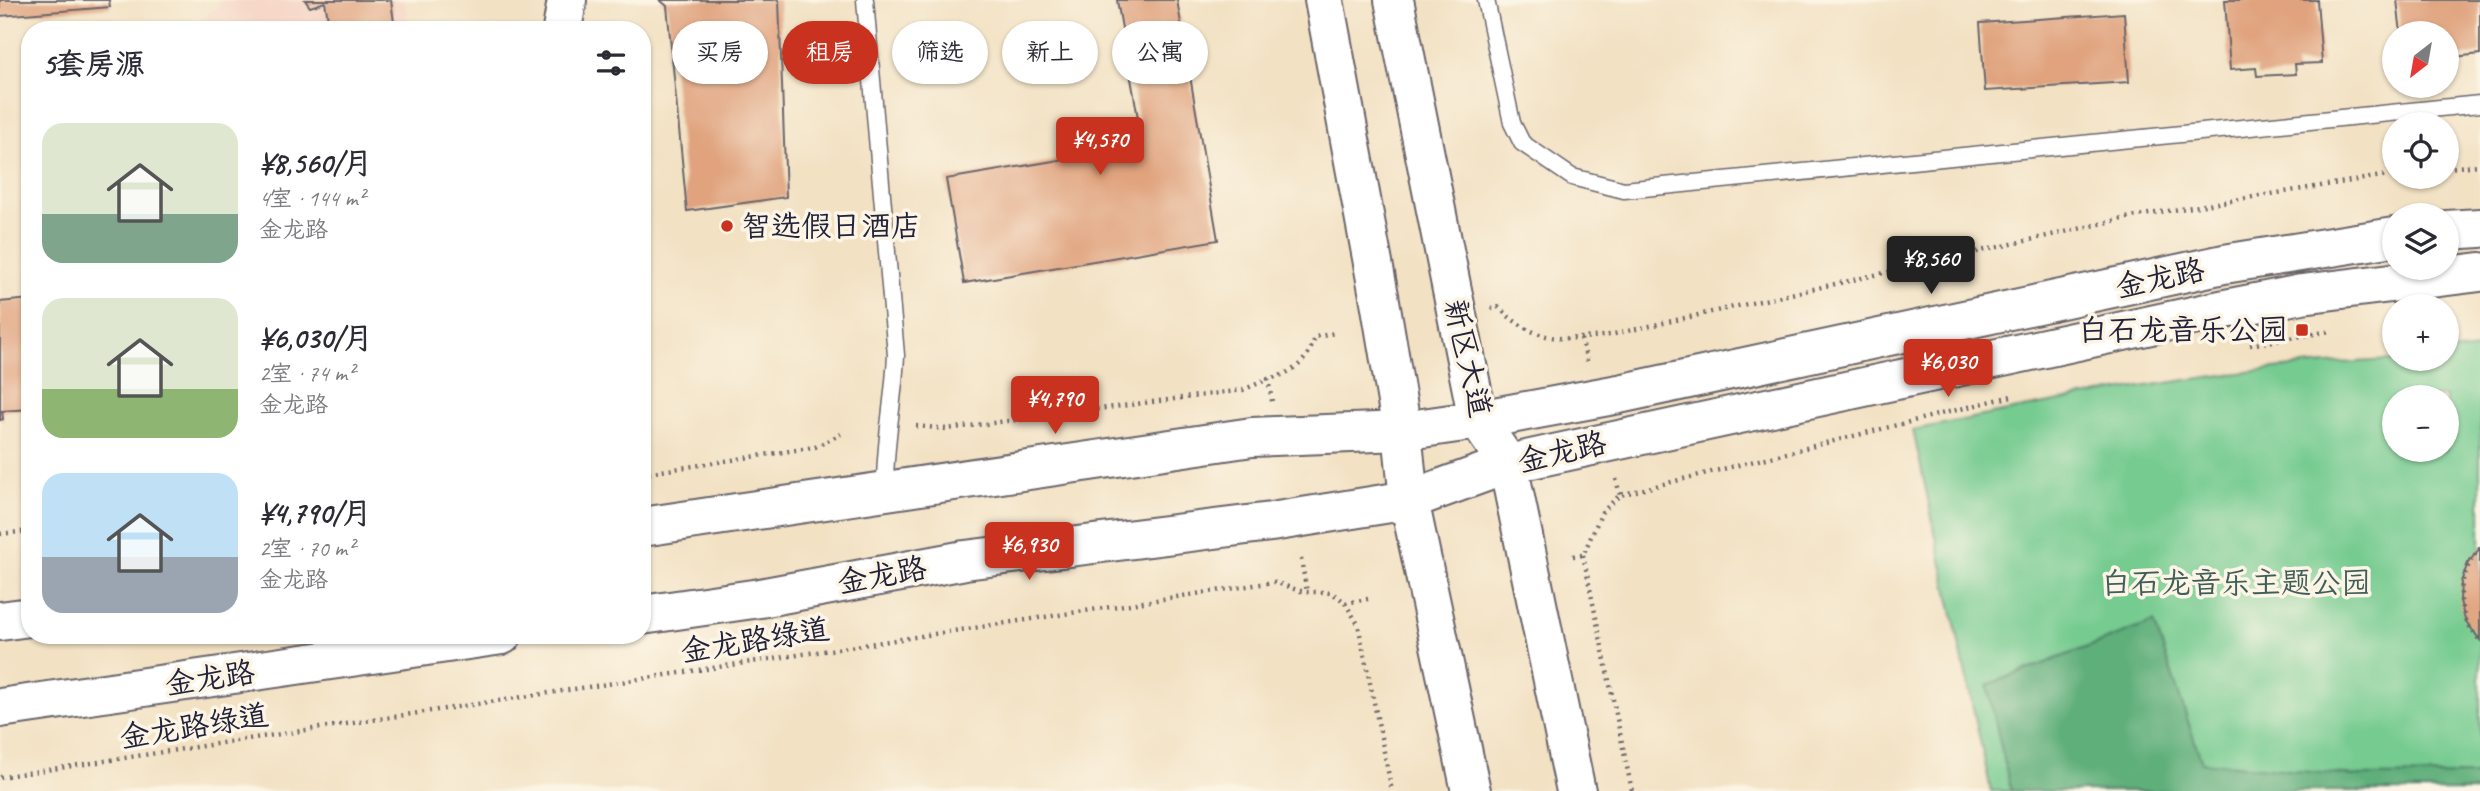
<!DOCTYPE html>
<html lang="zh">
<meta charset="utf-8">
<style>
body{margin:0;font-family:Caveat,"LXGW WenKai TC",sans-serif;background:#f7f7f7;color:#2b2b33;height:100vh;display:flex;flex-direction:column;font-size:26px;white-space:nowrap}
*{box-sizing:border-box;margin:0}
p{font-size:23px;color:#7c7c81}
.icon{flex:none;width:38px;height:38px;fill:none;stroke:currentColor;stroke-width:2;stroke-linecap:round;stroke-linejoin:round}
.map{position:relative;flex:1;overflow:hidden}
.side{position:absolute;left:21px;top:21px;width:630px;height:623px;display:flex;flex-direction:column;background:#fff;border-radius:28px;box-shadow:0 2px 5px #0004}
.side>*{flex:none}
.top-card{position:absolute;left:672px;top:21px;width:665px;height:63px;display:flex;gap:14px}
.needle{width:46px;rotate:211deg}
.controls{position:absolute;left:2382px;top:21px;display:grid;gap:14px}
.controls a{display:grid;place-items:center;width:77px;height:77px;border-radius:50%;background:#fff;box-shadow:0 2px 5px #0004;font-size:35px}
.price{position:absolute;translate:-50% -60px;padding:0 16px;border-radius:7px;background:#c8321e;color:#fff;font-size:23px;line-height:46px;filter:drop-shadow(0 2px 4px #0008)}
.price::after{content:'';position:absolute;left:50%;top:42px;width:21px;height:16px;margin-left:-10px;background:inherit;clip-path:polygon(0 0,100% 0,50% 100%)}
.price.on{background:#222;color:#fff}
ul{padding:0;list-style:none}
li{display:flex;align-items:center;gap:21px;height:175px;padding:0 21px}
li span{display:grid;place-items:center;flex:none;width:196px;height:140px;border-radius:21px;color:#555}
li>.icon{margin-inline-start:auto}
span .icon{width:84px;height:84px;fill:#fffc;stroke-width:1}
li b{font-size:30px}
h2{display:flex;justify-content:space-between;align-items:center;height:84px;padding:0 21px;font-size:30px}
.tag{padding:0 24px;border-radius:32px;background:#fff;box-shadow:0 2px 5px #0004;font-size:24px;line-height:63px}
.tag.on{background:#c8321e;color:#fff}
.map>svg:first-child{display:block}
.built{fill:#f5d2c3}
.green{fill:#74cb90;stroke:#4b7666;stroke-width:2;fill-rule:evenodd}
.forest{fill:#5faf7a;stroke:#40685a;stroke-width:2}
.building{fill:#e0a37e}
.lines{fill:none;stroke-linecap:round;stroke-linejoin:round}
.service-casing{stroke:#6b656b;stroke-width:19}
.tertiary-casing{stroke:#6b656b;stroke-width:42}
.secondary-casing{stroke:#6b656b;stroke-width:42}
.primary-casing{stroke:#6b656b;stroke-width:42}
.path{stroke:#6b656b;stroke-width:4.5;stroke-dasharray:2 5;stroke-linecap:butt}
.service{stroke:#fff;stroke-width:16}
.tertiary{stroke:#fff;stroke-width:38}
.secondary{stroke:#fff;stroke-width:38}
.primary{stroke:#fff;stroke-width:38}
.poi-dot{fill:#c8321e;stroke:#fcf5e5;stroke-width:2.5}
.labels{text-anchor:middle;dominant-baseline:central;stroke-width:7;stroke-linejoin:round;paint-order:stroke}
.poi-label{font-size:30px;fill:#22223b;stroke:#fcf5e5;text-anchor:start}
.street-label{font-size:30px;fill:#22223b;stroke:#fcf5e5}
.park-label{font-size:30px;fill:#3f5d59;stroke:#fcf5e5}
</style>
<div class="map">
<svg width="2480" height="791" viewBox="0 0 2480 791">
<rect width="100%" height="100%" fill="#fcf5e5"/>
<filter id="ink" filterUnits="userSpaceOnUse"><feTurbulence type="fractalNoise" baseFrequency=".0143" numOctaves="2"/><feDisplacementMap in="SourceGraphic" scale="14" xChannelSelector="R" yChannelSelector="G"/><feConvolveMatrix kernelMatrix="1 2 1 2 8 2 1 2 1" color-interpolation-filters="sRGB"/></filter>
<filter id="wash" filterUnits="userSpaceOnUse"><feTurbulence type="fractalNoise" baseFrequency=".00686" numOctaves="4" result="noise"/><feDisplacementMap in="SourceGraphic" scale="28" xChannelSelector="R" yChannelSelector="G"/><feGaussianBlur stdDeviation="1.57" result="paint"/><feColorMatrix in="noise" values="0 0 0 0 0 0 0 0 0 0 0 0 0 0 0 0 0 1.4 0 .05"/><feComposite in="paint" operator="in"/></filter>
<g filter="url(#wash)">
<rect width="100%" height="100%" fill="#f2e1c3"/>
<path class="built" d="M224,0H404L410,30H189Z"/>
<path class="green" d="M2480,349V791H1991L1913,430C2088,394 2271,359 2446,359L2447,352ZM2394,397H2446V450H2394Z"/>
<path class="forest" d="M2154,622L2202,762L2356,776L2477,775L2480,791H2011L1987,685Z"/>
<g id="blocks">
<path class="building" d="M0,0H109L110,7L0,16Z
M305,0H391L395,30H330L325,2L310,7Z
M660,0H779L786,197L687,211L667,6Z
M1117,0H1177L1218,240L964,283L946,179L1143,146Z
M2225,0H2317L2322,63L2295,64L2296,74L2257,76L2256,68L2230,70Z
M2397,0H2480V54L2446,58V33H2401Z
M2124,13L2129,82L1985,91L1980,23Z
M30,299V409L2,411L3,419L0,420V302Z
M2480,548V640L2465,620L2460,601L2461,582L2468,563Z"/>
</g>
</g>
<g filter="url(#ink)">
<use href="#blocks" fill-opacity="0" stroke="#6b656b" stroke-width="2"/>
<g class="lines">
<g class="service-casing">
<path id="service" d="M865,0L896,355C894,401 884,445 885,491
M1486,0L1512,123L1522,143L1572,177L1624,190L2480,104"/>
</g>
<g class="tertiary-casing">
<path id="tertiary" d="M562,30L567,0"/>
</g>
<g class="secondary-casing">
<path id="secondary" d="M2446,230L2480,228
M642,527L1252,437L1402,431L1478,420L1619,394L2224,264L2394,237
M642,615L760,598L965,560L1271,522L1409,500L1508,464L2225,309L2302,294L2480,272
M0,621L30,617
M0,708L502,635"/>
</g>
<g class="primary-casing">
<path id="primary" d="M1324,0L1380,301L1402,431L1409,500L1471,791
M1394,0L1478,420L1508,464L1576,791"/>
</g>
<path class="path" d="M2446,168L2480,165
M1491,309L1498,307C1536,343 1561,341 1610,335L2131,217L2394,174
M1581,339L1588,364
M2250,345L2331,331
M1272,401L1268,379C1292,374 1308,362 1315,337L1335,333
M916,426L947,429L1243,390L1268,379
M642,474L815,447L841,434
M1616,479L1620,495
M0,534L30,531
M2480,548C2457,576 2452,612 2480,640
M1583,555L1632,791
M1573,556L1583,555L1602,512L1620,495L2012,396
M1301,559L1307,592
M1345,603L1358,624L1392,791
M0,777L1274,582C1285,585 1298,592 1308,592C1325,592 1332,590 1345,603L1368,599"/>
<use href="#service" class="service"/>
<use href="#tertiary" class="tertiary"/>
<use href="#secondary" class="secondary"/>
<use href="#primary" class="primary"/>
</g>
</g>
<g class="poi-dot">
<circle cx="727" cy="226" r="7"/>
<rect x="2295" y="323" width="14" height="14" rx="3.5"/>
</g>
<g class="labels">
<g class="poi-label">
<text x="741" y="226">智选假日酒店</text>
<text x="2288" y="330" text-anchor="end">白石龙音乐公园</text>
</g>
<g class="street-label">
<text transform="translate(2160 278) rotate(-12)">金龙路</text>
<text transform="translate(1468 358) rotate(77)">新区大道</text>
<text transform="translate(1562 452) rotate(-13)">金龙路</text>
<text transform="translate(882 575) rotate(-10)">金龙路</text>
<text transform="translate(755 640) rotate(-9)">金龙路绿道</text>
<text transform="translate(210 678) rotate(-8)">金龙路</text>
<text transform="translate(194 726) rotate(-9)">金龙路绿道</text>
</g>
<g class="park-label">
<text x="2236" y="583">白石龙音乐主题公园</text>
</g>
</g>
</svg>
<div class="controls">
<a><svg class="needle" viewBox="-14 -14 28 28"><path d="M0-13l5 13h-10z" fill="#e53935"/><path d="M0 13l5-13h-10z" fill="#7c7c81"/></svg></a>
<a><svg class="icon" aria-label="locate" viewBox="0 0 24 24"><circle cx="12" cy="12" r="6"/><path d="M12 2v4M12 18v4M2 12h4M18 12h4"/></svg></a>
<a><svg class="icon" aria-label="layers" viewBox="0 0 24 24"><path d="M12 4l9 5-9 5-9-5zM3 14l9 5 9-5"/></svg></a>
<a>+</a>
<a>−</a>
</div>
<b class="price" style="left:1100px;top:177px">¥4,570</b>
<b class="price on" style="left:1931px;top:296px">¥8,560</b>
<b class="price" style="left:1948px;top:399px">¥6,030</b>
<b class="price" style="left:1055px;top:436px">¥4,790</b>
<b class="price" style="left:1029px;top:582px">¥6,930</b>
<div class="top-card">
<a class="tag">买房</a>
<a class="tag on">租房</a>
<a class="tag">筛选</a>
<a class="tag">新上</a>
<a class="tag">公寓</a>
</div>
<section class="side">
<h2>5套房源<svg class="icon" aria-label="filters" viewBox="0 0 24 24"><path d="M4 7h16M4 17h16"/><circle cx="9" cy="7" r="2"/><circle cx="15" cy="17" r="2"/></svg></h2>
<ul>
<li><span style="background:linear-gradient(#dfe7d0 65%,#7fa58c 0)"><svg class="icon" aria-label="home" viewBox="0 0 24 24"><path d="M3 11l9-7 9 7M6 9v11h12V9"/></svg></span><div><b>¥8,560/月</b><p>4室 · 144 m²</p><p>金龙路</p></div></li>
<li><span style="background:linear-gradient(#dfe7d0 65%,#8fb573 0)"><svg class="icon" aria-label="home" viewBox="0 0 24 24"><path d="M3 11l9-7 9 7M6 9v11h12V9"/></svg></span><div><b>¥6,030/月</b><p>2室 · 74 m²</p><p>金龙路</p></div></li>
<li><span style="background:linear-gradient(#bfe0f5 60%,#9aa5b1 0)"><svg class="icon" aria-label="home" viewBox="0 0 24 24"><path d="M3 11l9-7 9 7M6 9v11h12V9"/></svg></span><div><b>¥4,790/月</b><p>2室 · 70 m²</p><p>金龙路</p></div></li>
</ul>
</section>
</div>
